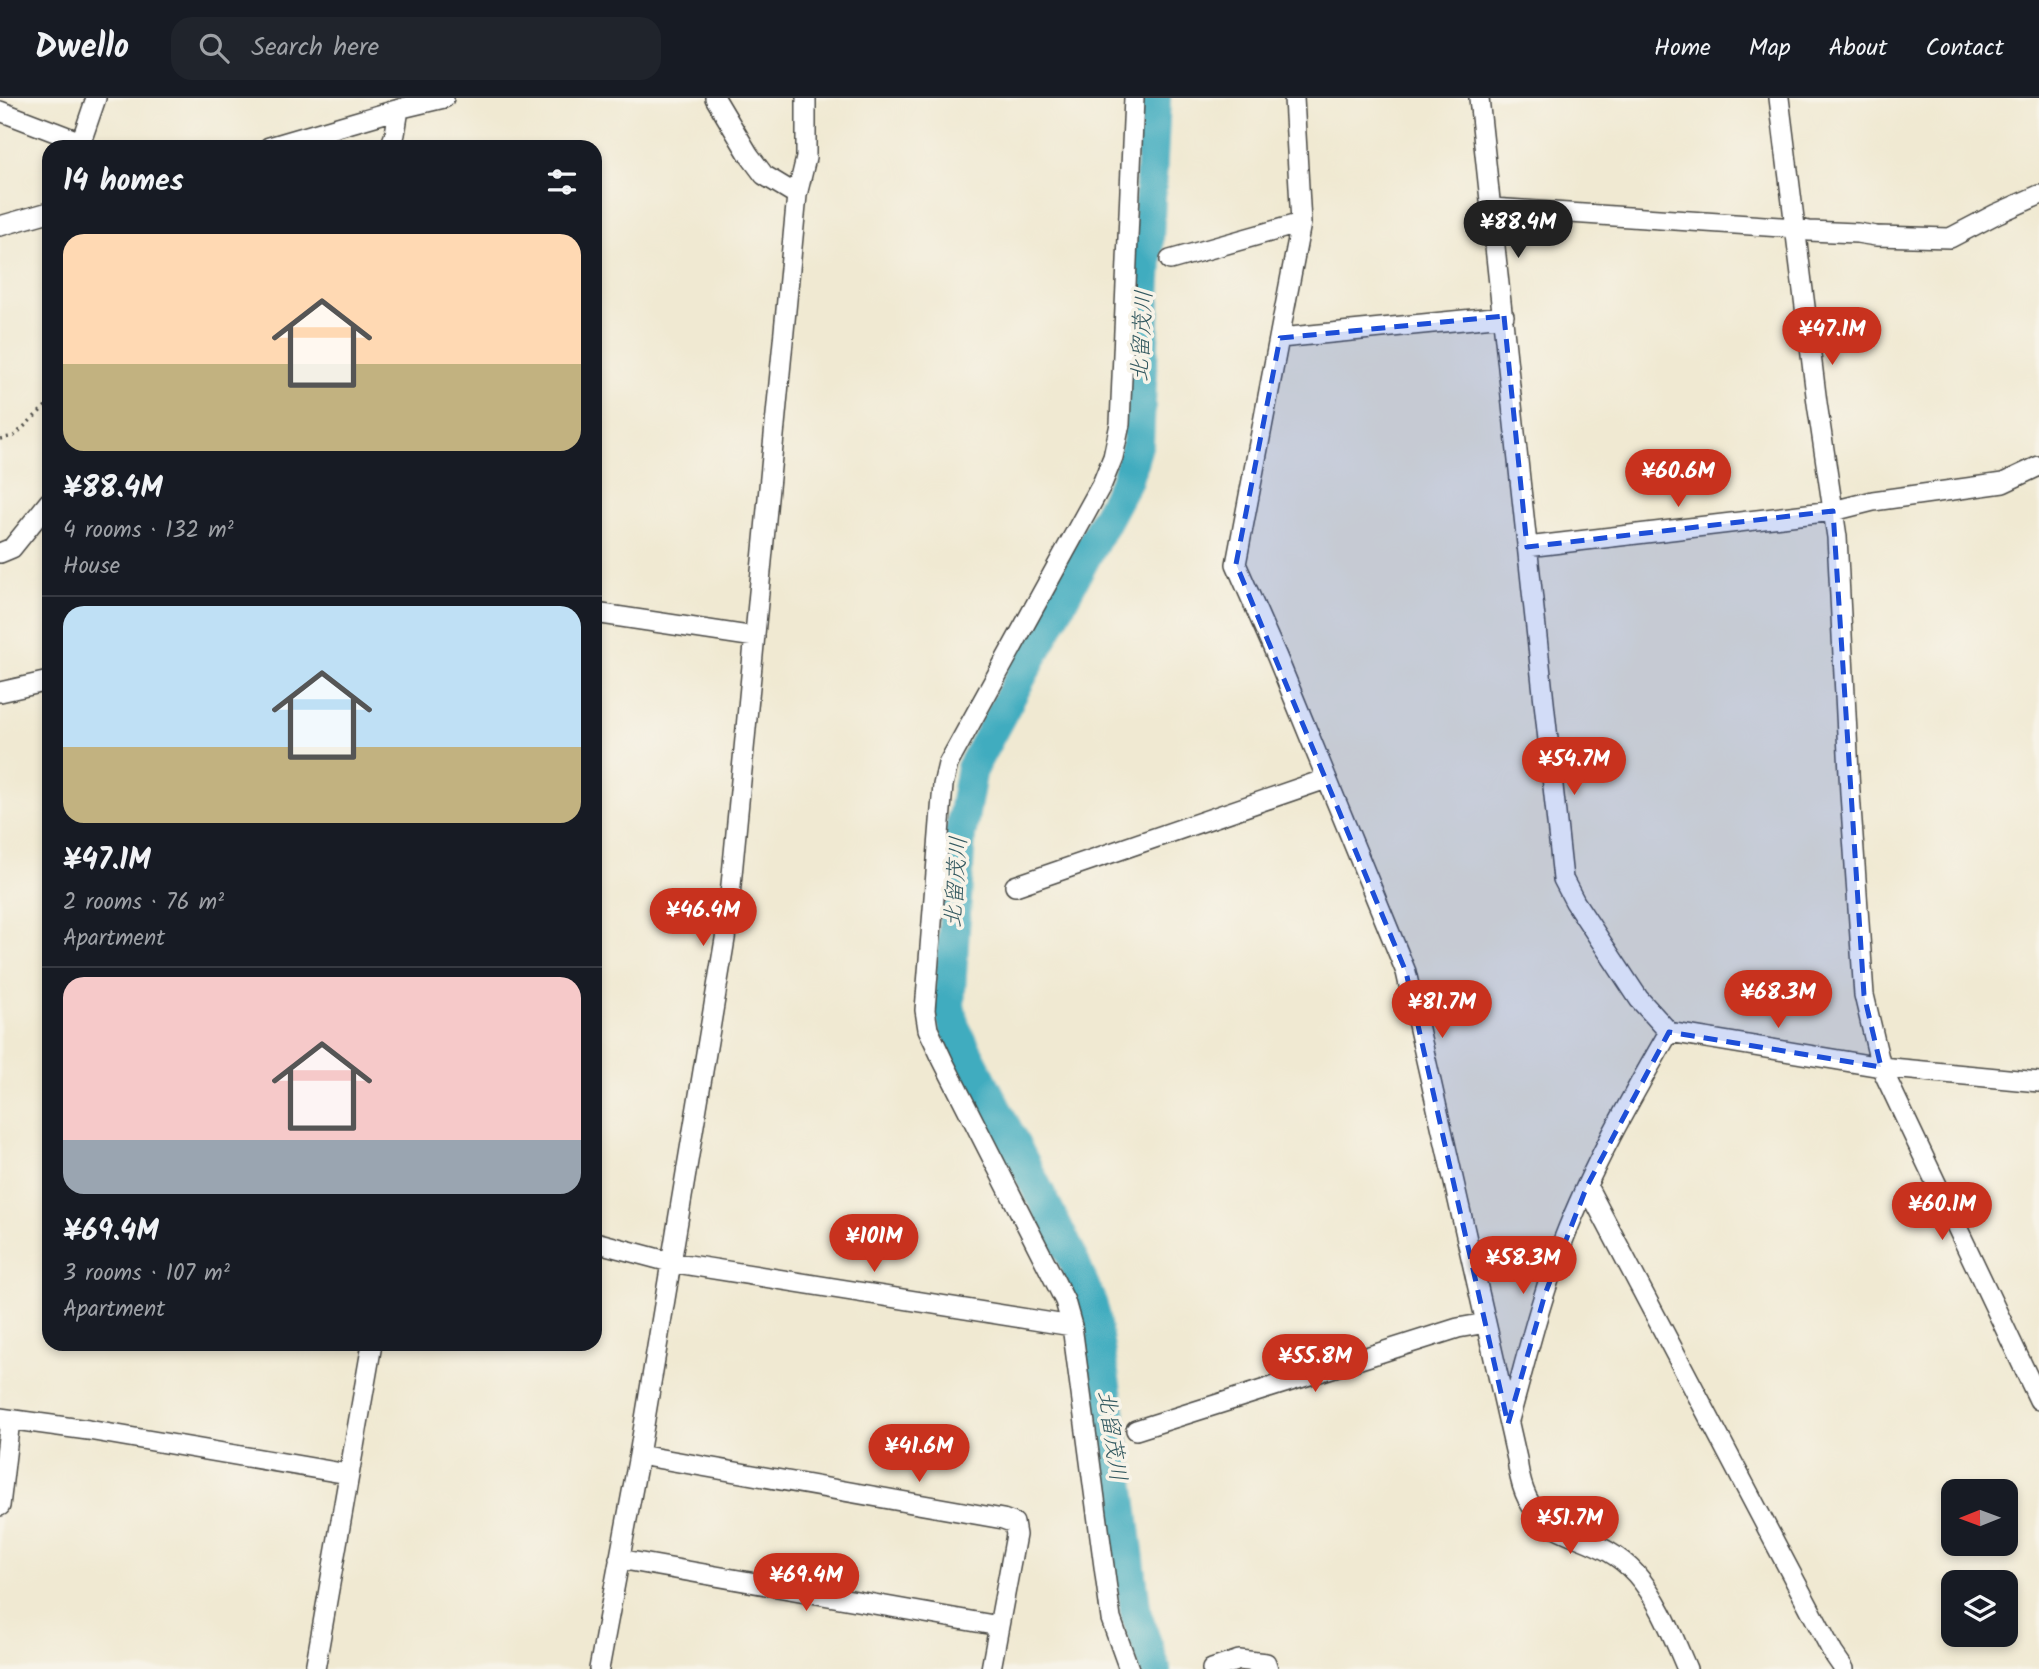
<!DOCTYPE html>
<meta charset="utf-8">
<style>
body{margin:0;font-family:Kalam,"Klee One",sans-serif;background:#20242c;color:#f1f3f6;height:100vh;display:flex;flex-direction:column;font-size:26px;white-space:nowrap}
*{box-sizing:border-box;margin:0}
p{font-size:23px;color:#9ea1a6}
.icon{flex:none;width:38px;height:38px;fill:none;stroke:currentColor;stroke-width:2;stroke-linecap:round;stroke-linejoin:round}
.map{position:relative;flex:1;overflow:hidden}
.side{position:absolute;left:42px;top:42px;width:560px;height:1211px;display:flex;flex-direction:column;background:#171b24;border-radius:21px;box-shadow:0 4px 10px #0003}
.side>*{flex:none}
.needle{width:46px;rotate:269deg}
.buttons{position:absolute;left:1941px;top:1381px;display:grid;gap:14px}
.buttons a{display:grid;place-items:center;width:77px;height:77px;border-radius:14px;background:#171b24;box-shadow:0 4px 10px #0003;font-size:35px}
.price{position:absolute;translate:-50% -60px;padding:0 16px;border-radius:24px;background:#c8321e;color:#fff;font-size:23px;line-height:46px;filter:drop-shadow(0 2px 4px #0008)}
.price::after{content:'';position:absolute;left:50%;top:42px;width:21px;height:16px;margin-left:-10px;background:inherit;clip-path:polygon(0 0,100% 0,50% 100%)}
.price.selected{background:#222;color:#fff}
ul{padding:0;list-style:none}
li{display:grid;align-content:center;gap:14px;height:371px;padding:0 21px}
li+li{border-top:2px solid #363941}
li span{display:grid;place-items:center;height:217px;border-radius:21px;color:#555}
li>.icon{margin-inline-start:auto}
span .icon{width:126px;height:126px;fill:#fffc;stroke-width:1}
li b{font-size:30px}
h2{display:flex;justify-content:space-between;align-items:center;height:84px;padding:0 21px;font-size:30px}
header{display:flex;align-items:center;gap:42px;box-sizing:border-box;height:98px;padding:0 35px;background:#171b24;border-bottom:2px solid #363941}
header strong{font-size:33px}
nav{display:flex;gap:38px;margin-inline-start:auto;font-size:24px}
.search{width:490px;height:63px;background:#20242c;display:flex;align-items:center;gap:18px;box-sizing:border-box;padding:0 24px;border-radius:21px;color:#9ea1a6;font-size:26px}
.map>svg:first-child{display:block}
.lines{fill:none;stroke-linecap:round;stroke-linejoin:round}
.river{stroke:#40acbf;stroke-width:32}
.minor-casing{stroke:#494844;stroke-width:22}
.path{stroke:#494844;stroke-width:3.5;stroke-dasharray:2 5;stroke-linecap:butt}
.minor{stroke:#fff;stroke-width:19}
.marked{fill:#1d4ed8;fill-opacity:0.2;stroke:#1d4ed8;stroke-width:5;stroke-dasharray:14 9;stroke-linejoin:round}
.labels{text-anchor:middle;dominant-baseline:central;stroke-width:7;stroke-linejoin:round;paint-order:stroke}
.water-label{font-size:23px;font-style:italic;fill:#32585f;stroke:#f7f3e8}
</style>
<header>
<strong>Dwello</strong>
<div class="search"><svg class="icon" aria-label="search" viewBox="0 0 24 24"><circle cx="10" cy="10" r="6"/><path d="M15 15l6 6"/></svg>Search here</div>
<nav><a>Home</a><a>Map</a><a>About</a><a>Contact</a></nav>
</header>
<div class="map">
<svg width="2039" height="1571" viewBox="0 0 2039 1571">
<rect width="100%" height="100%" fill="#f7f3e8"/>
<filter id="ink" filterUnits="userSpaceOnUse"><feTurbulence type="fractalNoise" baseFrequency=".0143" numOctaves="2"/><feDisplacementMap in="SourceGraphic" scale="14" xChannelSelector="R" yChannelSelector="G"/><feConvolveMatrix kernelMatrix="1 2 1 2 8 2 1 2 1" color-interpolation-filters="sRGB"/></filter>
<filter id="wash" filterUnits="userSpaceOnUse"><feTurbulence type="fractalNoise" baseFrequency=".00686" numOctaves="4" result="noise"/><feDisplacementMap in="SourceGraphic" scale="28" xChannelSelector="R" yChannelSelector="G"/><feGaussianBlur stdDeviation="1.57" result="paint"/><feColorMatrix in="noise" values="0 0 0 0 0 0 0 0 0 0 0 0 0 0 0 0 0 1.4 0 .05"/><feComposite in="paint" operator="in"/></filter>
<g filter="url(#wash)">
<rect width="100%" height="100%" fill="#f0e9d2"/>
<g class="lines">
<path class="river" d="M1155,0L1138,344L1127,381L972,670L960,738L949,908L954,929L1070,1155L1092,1208L1113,1336L1136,1517L1155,1571"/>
</g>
</g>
<g filter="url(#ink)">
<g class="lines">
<g class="minor-casing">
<path id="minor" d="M715,0L749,57L764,77L797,97
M1294,0L1301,125L1236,466L1277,559L1406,874L1517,1361C1527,1453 1589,1423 1636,1476C1660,1503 1673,1539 1687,1571
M1479,0L1563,781L1575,804L1639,901L1669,934L1881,969L2039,984
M1779,0L1817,305L1837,439L1850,695L1864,897L1881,969L2039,1302
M0,13L81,44L96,0
M269,49L406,9L444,0
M390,49L395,36L399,11
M1492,110L1795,130L1809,133L1857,135L1876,138L1950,140L1996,116L2039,97
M0,128L49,114
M1170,162L1301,125
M1280,240L1504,218
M1527,449L1833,413L1873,403L2003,385L2039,368
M0,455L12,450L49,404
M595,515L755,539
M0,594L49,583
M1015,788L1326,681
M1587,1088L1833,1555L1844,1571
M595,1144L670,1164L1072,1228
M0,1320L88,1332L348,1376
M1509,1322C1526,1262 1540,1201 1563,1143C1591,1070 1630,1002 1669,934
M1136,1332L1458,1230L1486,1225
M639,1357L1003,1421L1014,1425L1016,1437L991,1571
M0,1408L10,1322
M619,1461L999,1528
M315,1571L372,1246
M599,1571L639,1357L727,829L797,97L806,60V0
M1129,1571L1111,1521L1072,1228L1065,1203L943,963L928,931L925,912L943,687L948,666L1102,386L1113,359L1120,326L1134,0
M1212,1571L1239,1562L1266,1565L1268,1571"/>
</g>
<path class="path" d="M0,341L14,338L49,305"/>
<use href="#minor" class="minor"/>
</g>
</g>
<path class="marked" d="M1504,218L1527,449L1833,413L1864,897L1881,969L1669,934L1587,1088L1545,1196L1508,1326L1406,874L1236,466L1280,240Z"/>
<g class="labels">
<g class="water-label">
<text transform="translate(1143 238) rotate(-87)">北留茂川</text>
<text transform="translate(957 784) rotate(-86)">北留茂川</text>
<text transform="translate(1111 1338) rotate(82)">北留茂川</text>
</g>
</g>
</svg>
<div class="buttons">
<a><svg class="needle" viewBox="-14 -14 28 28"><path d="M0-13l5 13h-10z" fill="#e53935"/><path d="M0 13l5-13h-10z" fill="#9ea1a6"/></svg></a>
<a><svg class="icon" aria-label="layers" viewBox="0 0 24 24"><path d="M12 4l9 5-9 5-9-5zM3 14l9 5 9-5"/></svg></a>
</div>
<b class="price selected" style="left:1518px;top:162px">¥88.4M</b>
<b class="price" style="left:1832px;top:269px">¥47.1M</b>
<b class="price" style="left:1678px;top:411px">¥60.6M</b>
<b class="price" style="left:1574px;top:699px">¥54.7M</b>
<b class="price" style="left:703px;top:850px">¥46.4M</b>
<b class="price" style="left:1778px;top:932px">¥68.3M</b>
<b class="price" style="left:1442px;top:942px">¥81.7M</b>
<b class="price" style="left:1942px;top:1144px">¥60.1M</b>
<b class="price" style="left:874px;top:1176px">¥101M</b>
<b class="price" style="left:1523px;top:1198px">¥58.3M</b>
<b class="price" style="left:1315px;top:1296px">¥55.8M</b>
<b class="price" style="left:919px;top:1386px">¥41.6M</b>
<b class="price" style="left:1570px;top:1458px">¥51.7M</b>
<b class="price" style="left:806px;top:1515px">¥69.4M</b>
<section class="side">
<h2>14 homes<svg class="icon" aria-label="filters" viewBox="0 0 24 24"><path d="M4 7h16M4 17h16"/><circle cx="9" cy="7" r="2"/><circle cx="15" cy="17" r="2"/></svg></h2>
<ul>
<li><span style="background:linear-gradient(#ffd9b3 60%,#c2b280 0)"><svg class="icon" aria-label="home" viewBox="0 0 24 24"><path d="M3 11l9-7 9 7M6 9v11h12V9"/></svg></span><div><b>¥88.4M</b><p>4 rooms · 132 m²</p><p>House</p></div></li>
<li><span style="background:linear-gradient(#bfe0f5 65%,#c2b280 0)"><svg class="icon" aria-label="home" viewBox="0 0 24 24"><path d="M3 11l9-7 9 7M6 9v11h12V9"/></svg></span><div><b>¥47.1M</b><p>2 rooms · 76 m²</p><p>Apartment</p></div></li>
<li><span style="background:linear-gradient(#f6c9c9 75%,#9aa5b1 0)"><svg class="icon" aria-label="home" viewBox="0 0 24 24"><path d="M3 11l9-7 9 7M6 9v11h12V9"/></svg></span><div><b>¥69.4M</b><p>3 rooms · 107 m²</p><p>Apartment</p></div></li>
</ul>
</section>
</div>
